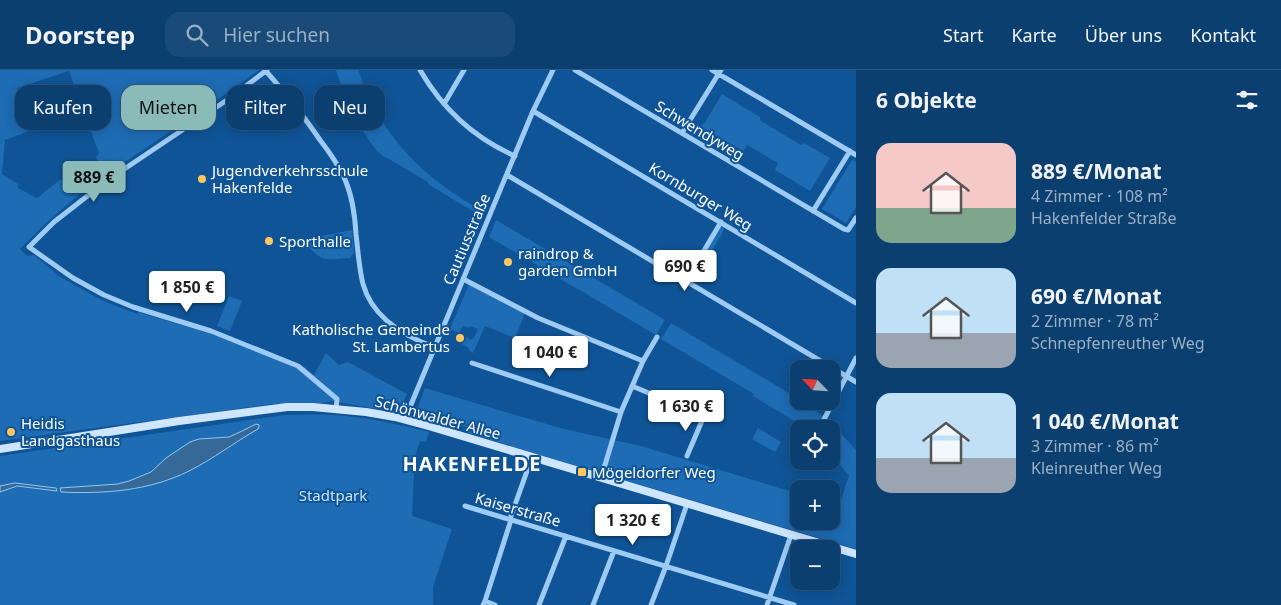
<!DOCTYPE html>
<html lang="de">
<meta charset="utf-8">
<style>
body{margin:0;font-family:"Noto Sans",sans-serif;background:#194a78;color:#f1f3f6;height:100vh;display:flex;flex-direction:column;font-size:19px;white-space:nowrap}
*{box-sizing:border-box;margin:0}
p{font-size:16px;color:#9aafc3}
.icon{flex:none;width:28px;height:28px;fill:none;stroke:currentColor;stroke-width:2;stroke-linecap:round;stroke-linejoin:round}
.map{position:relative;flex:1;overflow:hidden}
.sheet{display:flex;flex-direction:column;background:#0b3f70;width:425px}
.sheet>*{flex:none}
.banner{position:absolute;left:15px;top:15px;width:475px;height:45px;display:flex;gap:10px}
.needle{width:32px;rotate:295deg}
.tools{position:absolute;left:790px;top:290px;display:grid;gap:10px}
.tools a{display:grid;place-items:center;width:50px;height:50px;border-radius:10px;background:#0b3f70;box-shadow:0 2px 12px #0003,0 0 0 1px #2b5883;font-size:25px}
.price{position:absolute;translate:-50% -42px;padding:0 11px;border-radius:5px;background:#fff;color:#222;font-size:16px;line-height:32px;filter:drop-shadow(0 1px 2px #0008)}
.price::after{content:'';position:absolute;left:50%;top:30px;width:15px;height:11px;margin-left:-8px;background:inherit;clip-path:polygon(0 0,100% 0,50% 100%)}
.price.selected{background:#8bbbb9;color:#111}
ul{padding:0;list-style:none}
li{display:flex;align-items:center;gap:15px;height:125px;padding:0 20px}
li span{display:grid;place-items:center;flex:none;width:140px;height:100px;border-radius:15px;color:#555}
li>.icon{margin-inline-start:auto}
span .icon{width:60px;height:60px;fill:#fffc;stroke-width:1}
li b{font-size:21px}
h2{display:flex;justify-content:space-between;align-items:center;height:60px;padding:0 20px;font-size:21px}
.pill{padding:0 18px;border-radius:15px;background:#0b3f70;box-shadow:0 2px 12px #0003,0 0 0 1px #2b5883;font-size:18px;line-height:45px}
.pill.selected{background:#8bbbb9;color:#111}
header{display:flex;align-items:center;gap:30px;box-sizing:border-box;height:70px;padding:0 25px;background:#0b3f70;border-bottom:1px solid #2b5883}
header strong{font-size:24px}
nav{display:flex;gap:28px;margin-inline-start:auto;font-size:18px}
.search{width:350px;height:45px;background:#194a78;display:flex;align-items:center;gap:12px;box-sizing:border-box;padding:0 18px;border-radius:15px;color:#9aafc3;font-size:19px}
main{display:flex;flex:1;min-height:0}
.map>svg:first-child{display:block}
.green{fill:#1d6cb4;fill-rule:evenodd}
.water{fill:#366898;stroke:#8fc8f8}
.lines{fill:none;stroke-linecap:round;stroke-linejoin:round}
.minor{stroke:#9ecbf4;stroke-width:5}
.secondary{stroke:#cee6fd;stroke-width:8}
.poi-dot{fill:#ffc561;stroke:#0f5496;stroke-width:2}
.labels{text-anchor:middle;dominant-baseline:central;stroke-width:4;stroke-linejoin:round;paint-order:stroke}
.street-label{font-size:15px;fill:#fff;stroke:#0f5496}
.poi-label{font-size:15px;fill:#fff;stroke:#0f5496;text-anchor:start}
.park-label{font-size:15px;fill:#c6e4fe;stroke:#0f5496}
.district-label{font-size:20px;font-weight:bold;letter-spacing:1px;fill:#fff;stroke:#0f5496}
</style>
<header>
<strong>Doorstep</strong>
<div class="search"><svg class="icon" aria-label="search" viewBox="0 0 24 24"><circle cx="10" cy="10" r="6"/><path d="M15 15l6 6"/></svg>Hier suchen</div>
<nav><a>Start</a><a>Karte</a><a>Über uns</a><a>Kontakt</a></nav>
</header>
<main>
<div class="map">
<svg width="856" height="535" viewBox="0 0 856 535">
<rect width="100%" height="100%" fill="#0f5496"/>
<path class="green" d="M0,0H259L229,22L107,104L82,122L46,153L20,179L27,186L34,185L59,206L101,230L137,244L138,242L211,264L288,294L301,300L303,296L314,305L326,283L339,295L348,292L407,324L400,340V343L338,332L331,331L322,333L273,334L0,371ZM69,1L99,83L96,87L100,99L69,121L61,109L37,128L18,118V114L2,104L5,70L29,61L17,18Z
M336,0H358C383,69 421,106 484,142L482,147L428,114V112L389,89C369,84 342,20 336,0Z
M722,24L760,47V50L761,51L801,75L804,73L830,88L810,121L775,100L778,93L747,75L743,81L701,57L703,54H704Z
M852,90L856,92V137L846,153L822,139Z
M496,150L665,250L656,265L489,167Z
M724,157L723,162L697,206L691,210V207L719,158Z
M352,160L354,183L350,188C321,191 322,191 302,170Z
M469,214L525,243L515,268L485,256L473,283L469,280V278L462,274L465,266L471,270L472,268L473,269L478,259L471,256L469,258L463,256L459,263L450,259Z
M229,226L242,231L230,261L217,256Z
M671,253L799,329V331H802L824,347L817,359H805L788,347L753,326L754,324L661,269Z
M425,318L475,333L564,359L641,376L799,424V451H831V434L839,436L849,406L831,383V359H821L826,349L837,359L856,380V479L464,362L465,357L416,342Z
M284,345C300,345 317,344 334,345C366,347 398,354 429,362L426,372L420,371L415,386L412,446L452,459L433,517V535H0V386Z
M758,358L781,372L775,382L752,369Z"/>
<path class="water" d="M256,354L259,355V357L258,359C235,372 213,389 189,401C149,421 104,424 61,422L60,418L118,414L129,411L151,402L166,388L190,372L199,369L229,367L240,362Z
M15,413L56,418L57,421L17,416L0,422V416Z"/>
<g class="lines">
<path class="minor" d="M267,0L230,28L108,110L54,152L29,177L73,208L104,225L133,237L211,261L298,296L337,329L336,339
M420,0C442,38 474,68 515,86
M575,0L844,159L848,160L856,148
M712,0L856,85
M266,1C285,23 304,46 320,70C330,83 340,97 346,112C353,129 355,147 356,164C358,181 359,198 363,214C372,247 404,266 434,277
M444,34L464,0
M533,41L856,233
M682,63L721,0
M507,105L856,312
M813,141L850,81
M463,209L538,248L643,291
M686,211L721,152
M472,293L621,342
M632,316L704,346L687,386
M405,349L533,41L553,0
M819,359L856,288
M601,408L621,342L643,291L657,267
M465,436L794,535
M485,531L495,535
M483,535L485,531L510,453L511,446L532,387
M539,535L566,466
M593,535L614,481
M651,535L666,496L687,434
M767,535L791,465"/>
<path class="secondary" d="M0,379L179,351L287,337H313L366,342L395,347L432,357L856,484"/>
</g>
<g class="poi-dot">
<circle cx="202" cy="109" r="5"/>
<circle cx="269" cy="171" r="5"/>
<circle cx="508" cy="192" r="5"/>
<circle cx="460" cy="268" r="5"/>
<circle cx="11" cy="362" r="5"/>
<rect x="577" y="397" width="10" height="10" rx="2.5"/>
</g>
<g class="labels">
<g class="street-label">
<text transform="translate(700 60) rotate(31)">Schwendyweg</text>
<text transform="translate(701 126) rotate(31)">Kornburger Weg</text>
<text transform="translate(466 169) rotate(-67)">Cautiusstraße</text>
<text transform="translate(438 347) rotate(15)">Schönwalder Allee</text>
<text transform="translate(518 439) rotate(16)">Kaiserstraße</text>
</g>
<g class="poi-label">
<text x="212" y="100">Jugendverkehrsschule<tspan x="212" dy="17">Hakenfelde</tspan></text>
<text x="279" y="171">Sporthalle</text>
<text x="518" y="183">raindrop &amp;<tspan x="518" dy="17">garden GmbH</tspan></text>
<text x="450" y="259" text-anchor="end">Katholische Gemeinde<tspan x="450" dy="17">St. Lambertus</tspan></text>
<text x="21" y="353">Heidis<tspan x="21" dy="17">Landgasthaus</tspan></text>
<text x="592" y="402">Mögeldorfer Weg</text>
</g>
<g class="park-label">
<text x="333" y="425">Stadtpark</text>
</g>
<g class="district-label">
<text x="472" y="393">HAKENFELDE</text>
</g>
</g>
</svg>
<div class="tools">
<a><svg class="needle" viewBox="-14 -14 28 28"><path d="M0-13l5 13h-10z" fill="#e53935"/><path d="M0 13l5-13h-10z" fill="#9aafc3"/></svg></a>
<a><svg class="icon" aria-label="locate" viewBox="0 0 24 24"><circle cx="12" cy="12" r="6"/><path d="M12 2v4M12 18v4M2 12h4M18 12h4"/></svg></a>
<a>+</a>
<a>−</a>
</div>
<b class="price selected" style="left:94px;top:133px">889 €</b>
<b class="price" style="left:685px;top:222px">690 €</b>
<b class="price" style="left:187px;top:243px">1 850 €</b>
<b class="price" style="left:550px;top:308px">1 040 €</b>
<b class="price" style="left:686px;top:362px">1 630 €</b>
<b class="price" style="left:633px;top:476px">1 320 €</b>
<div class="banner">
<a class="pill">Kaufen</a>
<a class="pill selected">Mieten</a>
<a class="pill">Filter</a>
<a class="pill">Neu</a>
</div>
</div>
<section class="sheet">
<h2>6 Objekte<svg class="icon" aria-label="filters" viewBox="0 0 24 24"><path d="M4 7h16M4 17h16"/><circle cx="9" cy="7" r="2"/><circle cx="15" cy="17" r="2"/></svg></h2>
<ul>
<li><span style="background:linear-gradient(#f6c9c9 65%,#7fa58c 0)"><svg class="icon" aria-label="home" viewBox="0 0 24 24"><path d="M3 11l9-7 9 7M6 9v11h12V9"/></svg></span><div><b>889 €/Monat</b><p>4 Zimmer · 108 m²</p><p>Hakenfelder Straße</p></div></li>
<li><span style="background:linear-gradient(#bfe0f5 65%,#9aa5b1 0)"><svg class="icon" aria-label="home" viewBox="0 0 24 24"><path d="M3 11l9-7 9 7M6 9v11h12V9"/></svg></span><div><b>690 €/Monat</b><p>2 Zimmer · 78 m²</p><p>Schnepfenreuther Weg</p></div></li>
<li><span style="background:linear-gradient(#bfe0f5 65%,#9aa5b1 0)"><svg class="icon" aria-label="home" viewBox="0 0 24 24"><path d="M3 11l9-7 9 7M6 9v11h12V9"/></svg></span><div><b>1 040 €/Monat</b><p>3 Zimmer · 86 m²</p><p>Kleinreuther Weg</p></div></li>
</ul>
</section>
</main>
